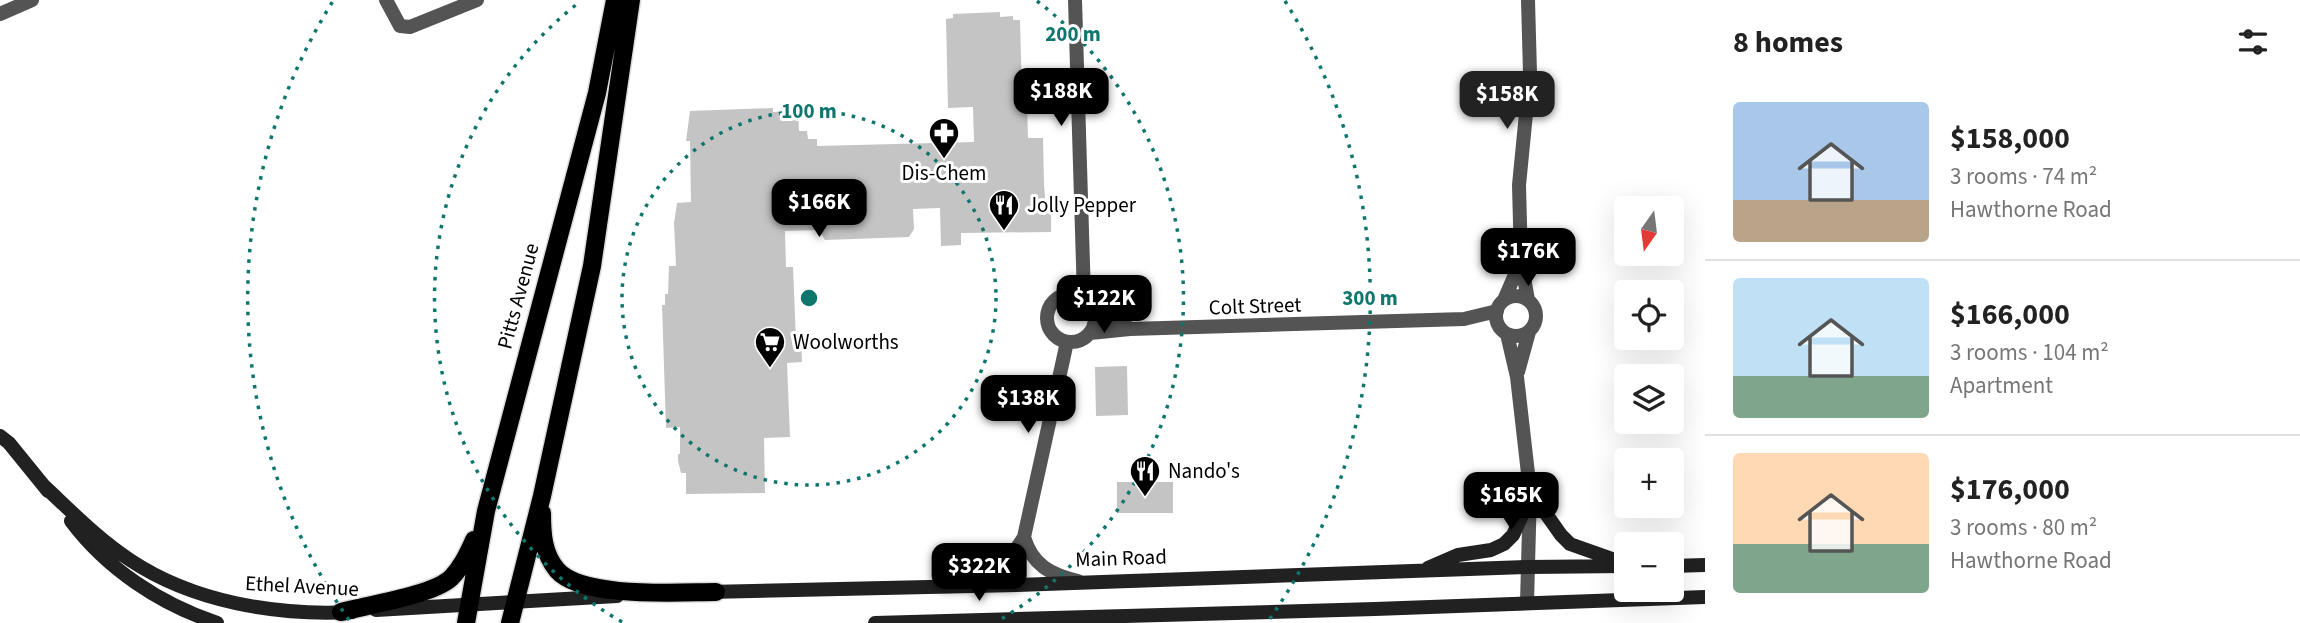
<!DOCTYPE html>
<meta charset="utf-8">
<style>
body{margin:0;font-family:"Source Sans 3",sans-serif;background:#f2f2f2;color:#222;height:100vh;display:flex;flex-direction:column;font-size:26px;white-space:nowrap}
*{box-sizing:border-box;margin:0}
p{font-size:23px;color:#767676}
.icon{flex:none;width:38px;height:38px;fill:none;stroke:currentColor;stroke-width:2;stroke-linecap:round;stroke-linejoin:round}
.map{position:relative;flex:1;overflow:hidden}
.panel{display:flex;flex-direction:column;background:#fff;width:595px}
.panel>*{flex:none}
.needle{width:46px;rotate:194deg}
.controls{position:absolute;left:1614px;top:196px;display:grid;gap:14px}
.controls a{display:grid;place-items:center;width:70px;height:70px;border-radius:7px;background:#fff;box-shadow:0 7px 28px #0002;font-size:35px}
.price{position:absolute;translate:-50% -60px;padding:0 16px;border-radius:14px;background:#000;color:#fff;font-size:23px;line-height:46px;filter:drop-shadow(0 2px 4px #0008)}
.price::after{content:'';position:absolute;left:50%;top:42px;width:21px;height:16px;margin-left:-10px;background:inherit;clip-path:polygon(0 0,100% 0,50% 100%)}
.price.active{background:#222;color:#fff}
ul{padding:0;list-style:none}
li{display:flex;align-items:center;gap:21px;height:175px;padding:0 28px}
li+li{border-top:2px solid #e0e0e0}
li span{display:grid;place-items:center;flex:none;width:196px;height:140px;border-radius:7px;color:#555}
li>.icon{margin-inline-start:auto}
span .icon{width:84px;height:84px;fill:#fffc;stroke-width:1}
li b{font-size:30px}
h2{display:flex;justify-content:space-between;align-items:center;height:84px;padding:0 28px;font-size:30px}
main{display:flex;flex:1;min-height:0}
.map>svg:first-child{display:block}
.building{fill:#c4c4c4}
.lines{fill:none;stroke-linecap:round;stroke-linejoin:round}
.primary-casing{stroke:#dbdbdb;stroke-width:21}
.street{stroke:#545454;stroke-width:14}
.secondary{stroke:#212121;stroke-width:14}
.primary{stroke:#000;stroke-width:18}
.ring{fill:none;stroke:#0f766e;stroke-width:3.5;stroke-dasharray:3.5 7}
.labels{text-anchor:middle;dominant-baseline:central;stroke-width:6;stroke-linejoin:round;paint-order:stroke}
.poi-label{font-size:21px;fill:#000;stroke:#fff;text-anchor:start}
.street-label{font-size:21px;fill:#000;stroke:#fff}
.centre{fill:#0f766e;stroke:#fff;stroke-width:3.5}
.ring-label{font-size:21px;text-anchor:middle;font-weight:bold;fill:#0f766e;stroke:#fff;stroke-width:6;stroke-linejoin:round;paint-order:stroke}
</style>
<main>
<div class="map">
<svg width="1705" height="623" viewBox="0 0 1705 623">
<rect width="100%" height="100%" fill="#fff"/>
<path class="building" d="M1000,12V17L1013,16V20H1020L1022,95L1023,103L1027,102L1028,138H1043L1044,184L1046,209H1051V232L961,233V245L941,246L940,208L913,209L914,229L909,237L825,240L819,230L785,231L786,267H793L796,341H801L802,362L787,363L790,437L764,438L765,493L686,494V473H681L678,461V454H680V427L666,428L662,305H665V294H668L669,266H676L674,223L677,203L691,202L690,141H686L690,111L773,108V112L798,111L799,131H807L808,139H817V146L974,142L973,107L948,108L946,19L953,18V14Z
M1127,366L1128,415L1096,416L1095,367Z
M1117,482H1173V513H1117Z"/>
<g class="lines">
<g class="primary-casing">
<path id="primary" d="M542,513C542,534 543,553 557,570C582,599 679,592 716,592
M341,612C368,605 433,595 451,578C462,567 468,553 474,540
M466,623L486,511L597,93L615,0
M510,623L542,496L592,266L631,0"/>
</g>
<path class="street" d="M386,0L400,26L410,27L477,0
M1075,0L1084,297
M0,14L32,0
M1047 318a24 24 0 1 1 48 0a24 24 0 1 1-48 0Z
M1496 316a20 20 0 1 1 40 0a20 20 0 1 1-40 0Z
M1504,300L1520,263
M1528,300L1521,261L1519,185L1530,73L1528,0
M1094,310L1129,328
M1090,333L1130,329L1464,319L1497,311
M1507,334L1517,377L1530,491L1527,603
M1518,372L1529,332
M1024,537C1032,565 1051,575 1078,581
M957,584C996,572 1002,572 1024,537L1067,342"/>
<path class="secondary" d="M0,436L9,443L48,491
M44,486C72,512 98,539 130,560C193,602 276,616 352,612
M1530,491L1561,535L1570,544L1618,561
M71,521C107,569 160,604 217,623
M1671,566L1705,565
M1428,568L1458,555L1491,550L1504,544L1513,535L1530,498
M708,592L1017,585L1528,567L1626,566
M376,610L617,596
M875,623L1375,609L1705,597"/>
<use href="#primary" class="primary"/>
</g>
<g class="ring">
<circle cx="809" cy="298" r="187"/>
<path d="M622 622A374 374 0 0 1 581 1M1037 1A374 374 0 0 1 996 622"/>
<path d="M349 620A561 561 0 0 1 333 1M1285 1A561 561 0 0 1 1269 620"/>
</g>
<defs>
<g id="pharmacy-pin" transform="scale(1.575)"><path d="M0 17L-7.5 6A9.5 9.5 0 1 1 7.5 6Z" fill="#000" stroke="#fff"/><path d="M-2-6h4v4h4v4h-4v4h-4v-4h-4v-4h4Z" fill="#fff"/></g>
<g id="restaurant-pin" transform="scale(1.575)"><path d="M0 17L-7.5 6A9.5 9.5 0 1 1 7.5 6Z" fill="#000" stroke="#fff"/><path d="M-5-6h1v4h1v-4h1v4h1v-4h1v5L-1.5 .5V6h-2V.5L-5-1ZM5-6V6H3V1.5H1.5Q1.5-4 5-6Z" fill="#fff"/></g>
<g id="supermarket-pin" transform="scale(1.575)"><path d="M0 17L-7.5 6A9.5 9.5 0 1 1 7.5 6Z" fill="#000" stroke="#fff"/><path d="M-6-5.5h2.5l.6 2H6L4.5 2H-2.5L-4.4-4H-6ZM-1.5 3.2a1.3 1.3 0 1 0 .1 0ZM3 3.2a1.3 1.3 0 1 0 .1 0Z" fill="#fff"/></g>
</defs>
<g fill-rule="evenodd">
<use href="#pharmacy-pin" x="944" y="133"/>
<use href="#restaurant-pin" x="1004" y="205"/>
<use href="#supermarket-pin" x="770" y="342"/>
<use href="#restaurant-pin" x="1145" y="471"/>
</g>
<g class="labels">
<g class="poi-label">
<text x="944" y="173" text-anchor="middle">Dis-Chem</text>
<text x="1027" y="205">Jolly Pepper</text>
<text x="793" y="342">Woolworths</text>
<text x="1168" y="471">Nando's</text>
</g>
<g class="street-label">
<text transform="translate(518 296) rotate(-75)">Pitts Avenue</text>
<text transform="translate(1255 306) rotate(-2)">Colt Street</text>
<text transform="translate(1121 558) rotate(-2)">Main Road</text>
<text transform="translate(302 586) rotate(3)">Ethel Avenue</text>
</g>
</g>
<circle cx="809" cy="298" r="10" class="centre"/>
<g class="ring-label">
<text x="1073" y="41">200 m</text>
<text x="809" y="118">100 m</text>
<text x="1370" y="305">300 m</text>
</g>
</svg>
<div class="controls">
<a><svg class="needle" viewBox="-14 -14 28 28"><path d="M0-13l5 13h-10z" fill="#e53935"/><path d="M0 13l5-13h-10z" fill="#767676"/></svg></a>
<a><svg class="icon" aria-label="locate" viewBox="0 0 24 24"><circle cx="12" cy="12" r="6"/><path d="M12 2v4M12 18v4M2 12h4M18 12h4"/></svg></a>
<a><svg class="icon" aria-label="layers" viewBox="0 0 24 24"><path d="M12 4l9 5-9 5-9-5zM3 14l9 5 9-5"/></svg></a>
<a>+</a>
<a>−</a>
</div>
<b class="price" style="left:1061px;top:128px">$188K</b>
<b class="price active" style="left:1507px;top:131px">$158K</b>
<b class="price" style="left:819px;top:239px">$166K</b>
<b class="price" style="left:1528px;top:288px">$176K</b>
<b class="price" style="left:1104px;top:335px">$122K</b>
<b class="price" style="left:1028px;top:435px">$138K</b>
<b class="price" style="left:1511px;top:532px">$165K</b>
<b class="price" style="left:979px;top:603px">$322K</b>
</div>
<section class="panel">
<h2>8 homes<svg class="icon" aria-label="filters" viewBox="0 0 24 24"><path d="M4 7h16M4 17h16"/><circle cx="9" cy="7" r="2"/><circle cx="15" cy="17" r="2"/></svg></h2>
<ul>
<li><span style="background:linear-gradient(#a9c7e8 70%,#b9a48a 0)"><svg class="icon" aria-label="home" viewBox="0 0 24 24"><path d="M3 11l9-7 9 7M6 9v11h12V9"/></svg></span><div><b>$158,000</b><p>3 rooms · 74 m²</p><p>Hawthorne Road</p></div></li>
<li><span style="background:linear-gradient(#bfe0f5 70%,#7fa58c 0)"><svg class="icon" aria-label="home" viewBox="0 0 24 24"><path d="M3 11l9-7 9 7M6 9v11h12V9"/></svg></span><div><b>$166,000</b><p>3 rooms · 104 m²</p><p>Apartment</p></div></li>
<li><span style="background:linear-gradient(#ffd9b3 65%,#7fa58c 0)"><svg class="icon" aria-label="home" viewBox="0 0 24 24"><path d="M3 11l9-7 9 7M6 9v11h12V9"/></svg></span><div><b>$176,000</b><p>3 rooms · 80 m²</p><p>Hawthorne Road</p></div></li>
</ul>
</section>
</main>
